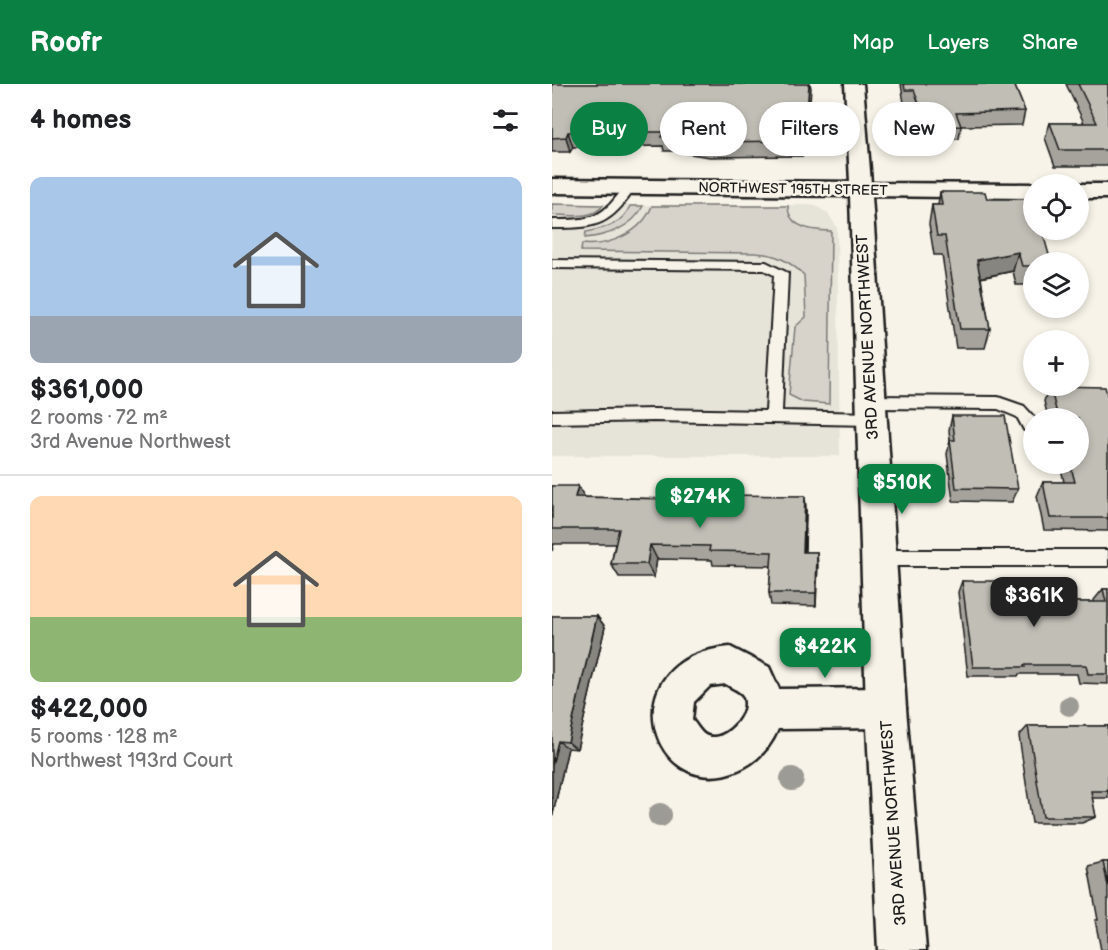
<!DOCTYPE html>
<meta charset="utf-8">
<style>
body{margin:0;font-family:"Balsamiq Sans",sans-serif;background:#f6f6f6;color:#202124;height:100vh;display:flex;flex-direction:column;font-size:22px;white-space:nowrap}
*{box-sizing:border-box;margin:0}
p{font-size:20px;color:#757577}
.icon{flex:none;width:33px;height:33px;fill:none;stroke:currentColor;stroke-width:2;stroke-linecap:round;stroke-linejoin:round}
.map{position:relative;flex:1;overflow:hidden}
.sheet{display:flex;flex-direction:column;background:#fff;width:552px}
.sheet>*{flex:none}
.guide{position:absolute;left:18px;top:18px;width:447px;height:54px;display:flex;gap:12px}
.fabs{position:absolute;left:471px;top:90px;display:grid;gap:12px}
.fabs a{display:grid;place-items:center;width:66px;height:66px;border-radius:50%;background:#fff;box-shadow:0 3px 9px #0003;font-size:30px}
.price{position:absolute;translate:-50% -51px;padding:0 14px;border-radius:12px;background:#0b8043;color:#fff;font-size:20px;line-height:39px;filter:drop-shadow(0 2px 3px #0008)}
.price::after{content:'';position:absolute;left:50%;top:36px;width:18px;height:14px;margin-left:-9px;background:inherit;clip-path:polygon(0 0,100% 0,50% 100%)}
.price.current{background:#222;color:#fff}
ul{padding:0;list-style:none}
li{display:grid;align-content:center;gap:12px;height:318px;padding:0 30px}
li+li{border-top:2px solid #e0e0e0}
li span{display:grid;place-items:center;height:186px;border-radius:12px;color:#555}
li>.icon{margin-inline-start:auto}
span .icon{width:108px;height:108px;fill:#fffc;stroke-width:1}
li b{font-size:26px}
h2{display:flex;justify-content:space-between;align-items:center;height:72px;padding:0 30px;font-size:26px}
.chip{padding:0 21px;border-radius:27px;background:#fff;box-shadow:0 3px 9px #0003;font-size:21px;line-height:54px}
.chip.current{background:#0b8043;color:#fff}
header{display:flex;align-items:center;gap:36px;box-sizing:border-box;height:84px;padding:0 30px;background:#0b8043;color:#fff}
header strong{font-size:28px}
nav{display:flex;gap:33px;margin-inline-start:auto;font-size:21px}
main{display:flex;flex:1;min-height:0}
.map>svg:first-child{display:block}
.built{fill:#e6e3d9}
.green{fill:#d7d3cb;stroke:#7a7874;stroke-width:1.5}
.lines{fill:none;stroke-linecap:round;stroke-linejoin:round}
.service-casing{stroke:#1c1c1c;stroke-width:4}
.minor-casing{stroke:#1c1c1c;stroke-width:5}
.tertiary-casing{stroke:#1c1c1c;stroke-width:5}
.service{fill:#f7f3e8;fill-rule:evenodd}
.minor{fill:#f7f3e8;fill-rule:evenodd}
.tertiary{fill:#f7f3e8;fill-rule:evenodd}
.tree{fill:#9d9b95}
.wall{fill:#a5a39c;stroke:#1c1c1c;stroke-width:1.5}
.shaded-wall{fill:#86857f;stroke:#1c1c1c;stroke-width:1.5}
.building{fill:#c0beb5;stroke:#1c1c1c;stroke-width:1.5}
.labels{text-anchor:middle;dominant-baseline:central;stroke-width:5;stroke-linejoin:round;paint-order:stroke}
.far-street-label{font-size:14px;fill:#1c1c1c;stroke:#f7f3e8}
.street-label{font-size:16px;fill:#1c1c1c;stroke:#f7f3e8}
</style>
<header>
<strong>Roofr</strong>
<nav><a>Map</a><a>Layers</a><a>Share</a></nav>
</header>
<main>
<section class="sheet">
<h2>4 homes<svg class="icon" aria-label="filters" viewBox="0 0 24 24"><path d="M4 7h16M4 17h16"/><circle cx="9" cy="7" r="2"/><circle cx="15" cy="17" r="2"/></svg></h2>
<ul>
<li><span style="background:linear-gradient(#a9c7e8 75%,#9aa5b1 0)"><svg class="icon" aria-label="home" viewBox="0 0 24 24"><path d="M3 11l9-7 9 7M6 9v11h12V9"/></svg></span><div><b>$361,000</b><p>2 rooms · 72 m²</p><p>3rd Avenue Northwest</p></div></li>
<li><span style="background:linear-gradient(#ffd9b3 65%,#8fb573 0)"><svg class="icon" aria-label="home" viewBox="0 0 24 24"><path d="M3 11l9-7 9 7M6 9v11h12V9"/></svg></span><div><b>$422,000</b><p>5 rooms · 128 m²</p><p>Northwest 193rd Court</p></div></li>
</ul>
</section>
<div class="map">
<svg width="556" height="866" viewBox="0 0 556 866">
<rect width="100%" height="100%" fill="#f7f3e8"/>
<filter id="ink" filterUnits="userSpaceOnUse"><feTurbulence type="fractalNoise" baseFrequency=".0167" numOctaves="2"/><feDisplacementMap in="SourceGraphic" scale="12" xChannelSelector="R" yChannelSelector="G"/><feConvolveMatrix kernelMatrix="1 2 1 2 8 2 1 2 1" color-interpolation-filters="sRGB"/></filter>
<g filter="url(#ink)">
<path class="built" d="M0,121H262L276,129L285,144L288,372H0Z"/>
<path class="green" d="M0,120L51,121C42,136 16,131 0,131Z
M78,122H91C81,143 55,152 33,154L34,148C53,144 70,141 78,122Z
M100,122H236C236,144 261,147 279,147L277,320L251,318L237,311L243,243L254,233L252,191C236,176 224,170 202,169L29,167L30,160C58,163 90,148 100,122Z"/>
<g class="lines">
<g class="service-casing">
<path id="service" d="M79,98L85,102C57,142 47,144 0,144V136C43,136 49,135 75,99Z
M0,176L214,178L236,189L230,327L320,329L326,331L328,335L326,339L320,341L102,337L0,339V327L102,325L214,327L222,191L212,186L0,184Z
M319,312L446,313L472,322L483,334H482V347L472,346L465,333L446,325L319,324L313,322L311,318L313,314Z
M327,466H556V482H327L320,480L318,474L320,468Z"/>
</g>
<g class="minor-casing">
<path id="minor" d="M178,563L217,583L227,605L334,604L348,610L354,624L348,638L334,644L226,645C218,664 205,678 186,686C98,723 55,573 178,563ZM174,600C178,603 186,606 190,610C203,627 171,662 153,651C148,648 144,640 140,636L142,618L158,602Z"/>
</g>
<g class="tertiary-casing">
<path id="tertiary" d="M293,0H311L319,99L482,100V114L320,112L354,624L374,866H326L314,624L298,112L0,109V95L298,98Z
M526,100H556V114H526Z"/>
</g>
<use href="#service" class="service"/>
<use href="#minor" class="minor"/>
<use href="#tertiary" class="tertiary"/>
</g>
<g class="tree">
<circle cx="517" cy="622" r="10"/>
<circle cx="240" cy="695" r="12"/>
<circle cx="108" cy="731" r="12"/>
</g>
<path class="wall" d="M0,0H258L256,44H252L251,72L158,73L132,69L131,67H112L111,62L21,63L18,68H0Z
M349,0H462L473,27L470,41L409,42L407,55L374,57L361,19H352Z
M514,0H556V82H503L493,54L498,39H532Z
M388,108L435,115L495,146L492,155L482,178V201H464L461,187L429,194L438,245L433,264H404L390,171H382L377,140L380,121H386Z
M498,302L556,313V447L492,446L485,412L491,398H512L508,380H526V334H496L492,317Z
M400,332L466,405L460,418L401,417L395,370L398,357L397,346Z
M0,402L33,413L164,416L253,412L254,427L253,468H265L264,522L219,521L217,509L219,482L161,481L160,476L105,475L102,493H67L59,480L63,460H2L0,467Z
M410,497L456,502L492,518H542V516L551,505H556V600L527,599L525,590H467L466,592H416L406,508Z
M0,532H45L53,543L25,665L16,664L0,734Z
M476,642H556V714H540L544,733L530,739H480L467,652Z
M551,778H556V866H549L543,836H546L536,782Z"/>
<path class="shaded-wall" d="M257,0H258L259,4L256,44L255,29Z
M16,48L21,63L18,68L14,53Z
M466,168L461,187L421,195L425,176Z
M26,402L35,417L23,413Z
M253,412L254,427L252,482L251,468Z
M98,461L105,475L102,493L95,480Z
M265,468L266,482L264,522V509Z
M45,532L53,543L25,665L16,658Z
M6,657L16,664L0,734V681Z"/>
<path class="building" d="M0,0H257L255,29H251V57L156,58L129,55V52L109,53L111,48H16L14,53L0,54Z
M352,0H462L473,27L404,29L409,42L376,44L362,6H353Z
M526,0H556V66H508L498,39H545Z
M388,108H433L435,115H482V146H490L499,178H482V182H470L466,168L425,176L438,245H408L393,152H385L380,121H390Z
M498,302L553,303L556,313V434H498L491,398H523L518,380H526V334H506Z
M400,332H453L466,405L404,404L398,356H403Z
M0,402H26L23,413L164,416V411L253,412L251,468H265L264,509H217L220,468L157,467L158,462L98,461L95,480H59L67,445H0Z
M410,497H456V502H489L492,518H554L551,505H556V590H536L534,581H472L473,583H421Z
M0,532H45L16,658L6,657L0,681Z
M476,642H556V707H539L544,733H491Z
M551,778H556V802Z"/>
</g>
<g class="labels">
<g class="far-street-label">
<text transform="translate(241 105) rotate(1)">NORTHWEST 195TH STREET</text>
</g>
<g class="street-label">
<text transform="translate(316 253) rotate(-93)">3RD AVENUE NORTHWEST</text>
<text transform="translate(342 739) rotate(-94)">3RD AVENUE NORTHWEST</text>
</g>
</g>
</svg>
<div class="fabs">
<a><svg class="icon" aria-label="locate" viewBox="0 0 24 24"><circle cx="12" cy="12" r="6"/><path d="M12 2v4M12 18v4M2 12h4M18 12h4"/></svg></a>
<a><svg class="icon" aria-label="layers" viewBox="0 0 24 24"><path d="M12 4l9 5-9 5-9-5zM3 14l9 5 9-5"/></svg></a>
<a>+</a>
<a>−</a>
</div>
<b class="price" style="left:350px;top:431px">$510K</b>
<b class="price" style="left:148px;top:445px">$274K</b>
<b class="price current" style="left:482px;top:544px">$361K</b>
<b class="price" style="left:273px;top:595px">$422K</b>
<div class="guide">
<a class="chip current">Buy</a>
<a class="chip">Rent</a>
<a class="chip">Filters</a>
<a class="chip">New</a>
</div>
</div>
</main>
